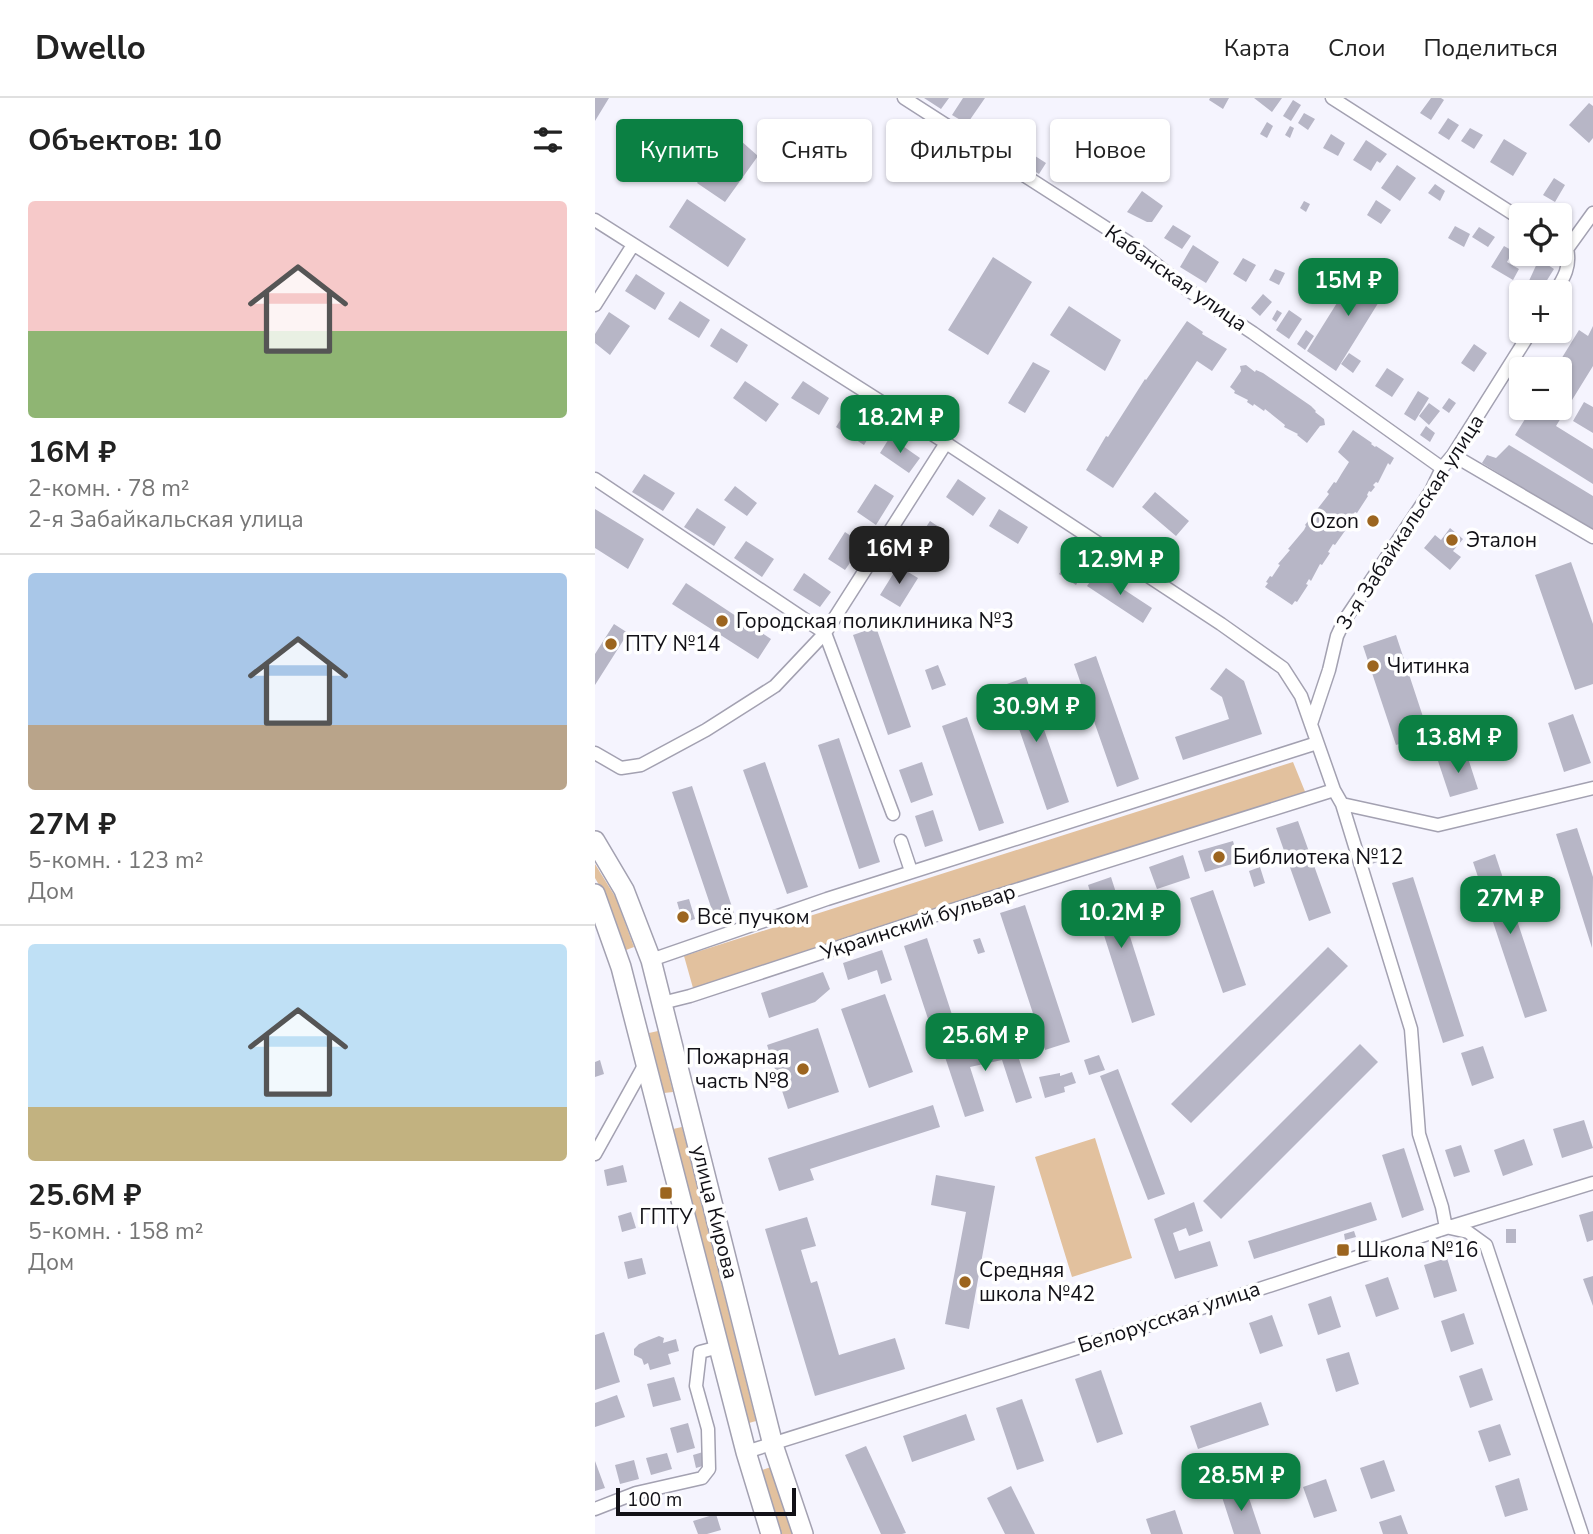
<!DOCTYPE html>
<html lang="ru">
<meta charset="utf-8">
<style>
body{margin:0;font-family:"Nunito Sans",sans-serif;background:#f6f6f6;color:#222;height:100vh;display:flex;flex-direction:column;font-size:26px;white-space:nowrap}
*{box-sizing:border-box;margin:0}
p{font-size:23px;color:#767676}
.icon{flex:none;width:38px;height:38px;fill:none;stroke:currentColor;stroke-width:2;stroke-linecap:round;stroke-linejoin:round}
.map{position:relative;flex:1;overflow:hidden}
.details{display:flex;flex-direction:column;background:#fff;width:595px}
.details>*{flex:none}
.banner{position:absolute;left:21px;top:21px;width:665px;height:63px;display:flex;gap:14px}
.controls{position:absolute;left:914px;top:105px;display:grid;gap:14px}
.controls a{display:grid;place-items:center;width:63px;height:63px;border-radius:7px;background:#fff;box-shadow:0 2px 5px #0004;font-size:35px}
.scale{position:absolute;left:21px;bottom:18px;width:180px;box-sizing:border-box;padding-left:7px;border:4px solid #121117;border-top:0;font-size:19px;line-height:24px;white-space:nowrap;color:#121117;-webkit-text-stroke:5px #fff;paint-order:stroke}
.price{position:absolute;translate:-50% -60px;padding:0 16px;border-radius:14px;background:#0b8043;color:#fff;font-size:23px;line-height:46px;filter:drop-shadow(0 2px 4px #0008)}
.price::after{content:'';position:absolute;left:50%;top:42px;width:21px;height:16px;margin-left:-10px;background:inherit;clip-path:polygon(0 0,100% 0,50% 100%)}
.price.current{background:#222;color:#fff}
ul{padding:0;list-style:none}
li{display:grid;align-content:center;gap:14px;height:371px;padding:0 28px}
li+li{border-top:2px solid #e0e0e0}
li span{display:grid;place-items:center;height:217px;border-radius:7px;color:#555}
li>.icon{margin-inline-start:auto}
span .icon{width:126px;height:126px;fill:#fffc;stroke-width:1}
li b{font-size:30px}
h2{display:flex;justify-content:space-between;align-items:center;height:84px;padding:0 28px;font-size:30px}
.pill{padding:0 24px;border-radius:7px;background:#fff;box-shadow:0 2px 5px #0004;font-size:24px;line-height:63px}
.pill.current{background:#0b8043;color:#fff}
header{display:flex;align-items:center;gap:42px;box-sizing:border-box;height:98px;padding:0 35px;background:#fff;border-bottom:2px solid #e0e0e0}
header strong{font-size:33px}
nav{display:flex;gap:38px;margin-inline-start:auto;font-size:24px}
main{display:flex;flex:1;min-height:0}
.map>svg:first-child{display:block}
.green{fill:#e2c19e}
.building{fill:#b7b6c6}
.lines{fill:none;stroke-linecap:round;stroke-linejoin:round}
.street-casing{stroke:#a3a1b1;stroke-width:15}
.primary-casing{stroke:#a3a1b1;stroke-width:22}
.street{stroke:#fff;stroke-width:12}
.primary{stroke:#fff;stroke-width:19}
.poi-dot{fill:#9c651f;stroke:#fff;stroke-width:2.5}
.labels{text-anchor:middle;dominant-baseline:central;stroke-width:7;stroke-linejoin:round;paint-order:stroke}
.street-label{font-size:21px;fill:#121117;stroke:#fff}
.poi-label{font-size:21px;fill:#121117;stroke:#fff;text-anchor:start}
</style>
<header>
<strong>Dwello</strong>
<nav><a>Карта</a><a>Слои</a><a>Поделиться</a></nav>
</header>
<main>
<section class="details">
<h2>Объектов: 10<svg class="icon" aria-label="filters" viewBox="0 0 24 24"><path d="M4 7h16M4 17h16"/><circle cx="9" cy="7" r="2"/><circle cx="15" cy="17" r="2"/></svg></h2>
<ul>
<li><span style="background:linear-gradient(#f6c9c9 60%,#8fb573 0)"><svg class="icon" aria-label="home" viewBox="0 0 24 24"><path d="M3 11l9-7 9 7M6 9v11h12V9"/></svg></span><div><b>16M ₽</b><p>2-комн. · 78 m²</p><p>2-я Забайкальская улица</p></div></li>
<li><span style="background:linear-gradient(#a9c7e8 70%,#b9a48a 0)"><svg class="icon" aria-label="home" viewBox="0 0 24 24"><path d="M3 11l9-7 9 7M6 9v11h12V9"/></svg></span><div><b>27M ₽</b><p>5-комн. · 123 m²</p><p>Дом</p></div></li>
<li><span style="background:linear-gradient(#bfe0f5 75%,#c2b280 0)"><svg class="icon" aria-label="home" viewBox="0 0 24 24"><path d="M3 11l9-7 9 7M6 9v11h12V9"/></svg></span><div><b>25.6M ₽</b><p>5-комн. · 158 m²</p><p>Дом</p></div></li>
</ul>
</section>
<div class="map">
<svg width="998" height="1436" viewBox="0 0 998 1436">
<rect width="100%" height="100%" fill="#f5f4fe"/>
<path class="green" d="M698,664L711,696L98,890L89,858Z
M0,766L21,800L39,849L31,852L14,804L0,780Z
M63,933L78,994L69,995L54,935Z
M87,1029L161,1323L154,1325L78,1031Z
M500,1040L537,1160L477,1179L440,1059Z
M176,1369L198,1436H187L167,1372Z"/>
<path class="building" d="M0,0H14L0,23Z
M329,0H354L346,11Z
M368,0H390L372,26L357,17Z
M615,0H634L628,11L614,2Z
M659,0H687L677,14Z
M836,0H846L849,2L836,22L825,15Z
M698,2L706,7L696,23L688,18Z
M994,5L998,8V40L994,45L974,27Z
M709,15L720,21L713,32L703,25Z
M853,20L864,27L854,42L843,35Z
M672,24L678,28L672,40L665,36Z
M695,28L699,30L695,40L690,37Z
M875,30L888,37L879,51L866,43Z
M137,35L163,58L130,104L102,85Z
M406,36L451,65L444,76L398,47Z
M736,36L750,45L743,58L728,50Z
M909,41L932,55L918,78L895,64Z
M771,42L792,56L785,65L782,63L776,73L758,62Z
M802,67L821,80L805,103L786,90Z
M959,80L970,87L960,104L948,97Z
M840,86L850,93L845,103L833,95Z
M547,93L568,108L557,124H552L532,114Z
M92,101L151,141L133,169L74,129Z
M781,102L796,112L786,126L772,117Z
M709,103L715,106L711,114L705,110Z
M578,127L596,138L587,151L569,140Z
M860,128L875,136L869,149L853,140Z
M884,129L900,139L893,149L877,139Z
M598,147L624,164L611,185L585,169Z
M909,148L918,153L912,164L924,171L918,182L896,169Z
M398,159L437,184L393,257L353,232Z
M648,160L661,167L651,184L638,176Z
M944,161L959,171L949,187L944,183L940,190L933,185Z
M765,168L795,186L741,273L712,253Z
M680,171L690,175L684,187L674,182Z
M41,176L70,195L60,212L30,193Z
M919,183L931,189L926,194V198L915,192Z
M668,196L677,204L665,218L656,210Z
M85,203L115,222L104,240L73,221Z
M474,208L526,242L510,273L455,237Z
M682,212L687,215L681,224L677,221Z
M694,212L707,221L694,241L681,232Z
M14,214L35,228L15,257L0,245V236Z
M592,223L608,234L607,236L632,251L617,273L602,263L518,390L491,372L511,338L513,339L550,281L551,282Z
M998,228V268L961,328L998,351V386L920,337L937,310H964V271H960L984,232L993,238Z
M126,230L153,247L142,265L115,248Z
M711,232L719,238L710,252L702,246Z
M879,246L892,255L879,274L866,265Z
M754,255L766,263L758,275L746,266Z
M438,264L455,273L430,315L413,305Z
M651,267L660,274L661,272L668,275L716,308L721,313L720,314L729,321L730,327L725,328L712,345L702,337L703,336L689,329L690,327L670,311L669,313L659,306L658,308L652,304L653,302L639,295L640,293L635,289L646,273L645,268Z
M792,270L809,281L797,299L780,288Z
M150,283L184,306L171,324L138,300Z
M208,283L234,300L224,317L196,300Z
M823,293L834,300L820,323L809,316Z
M854,300L861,305L854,315L847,310Z
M989,304L998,309V335L978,323Z
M834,305L845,313L834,327L824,318Z
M252,311L280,329L269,347L241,329Z
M831,328L840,335L835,344L825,337Z
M758,332L777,345L776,346L780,349L781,348L799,360L795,367L793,365L783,385L781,384L778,387L780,389L776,394L774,393L772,397L773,398L762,415L760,414L757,418L759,420L750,429L752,430L740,447L738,446L733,454L735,455L727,467L725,466L716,483L714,481L711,486L713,487L702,504L700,503L697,507L670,489L673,485L671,484L675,478L677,479L685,467L683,466L695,452L693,451L709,432L711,428L710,427L734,396L732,394L739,384L741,385L747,375L754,364L743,354Z
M295,339L325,360L314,375L285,355Z
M914,347L998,398V433L887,365L892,357L901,360Z
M49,376L80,395L68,413L37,394Z
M363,381L391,400L378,418L351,399Z
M280,386L299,398L281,427L262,414Z
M140,388L162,405L152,418L129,402Z
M560,394L594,423L581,438L547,409Z
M102,410L131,429L119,448L89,429Z
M0,411L49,441L33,471L0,450Z
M404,411L433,429L423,446L394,428Z
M335,423L353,435L336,460L318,449Z
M855,430L868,441L858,453L866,459L855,472L829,450L840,437L846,442Z
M250,434L268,446L250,472L233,461Z
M151,443L179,461L167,479L139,460Z
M475,458L492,468L481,487L464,476Z
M976,464L998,526V586L980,592L940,477Z
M303,468L323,480L305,509L285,497Z
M502,474L557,510L548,525L492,488Z
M209,475L236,494L225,509L198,492Z
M91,485L176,541L163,561L77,506Z
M19,526L33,535L0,587V556Z
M281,529L316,629L293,637L258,537Z
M801,537L834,637L801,647L768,548Z
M501,558L544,681L522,689L479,566Z
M343,567L351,587L337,592L330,572Z
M631,570L649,583L667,636L588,662L580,639L634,621L627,599L615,591Z
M431,579L474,704L452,712L409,587Z
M978,616L996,665L969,674L953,625Z
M372,619L409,725L384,733L347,628Z
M244,640L285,764L264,771L223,647Z
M871,654L883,691L855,699L843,663Z
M170,664L213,789L192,796L148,672Z
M327,664L338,697L316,705L304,672Z
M97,688L139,815L120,821L77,694Z
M338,712L348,743L330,749L320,718Z
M703,723L736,815L714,823L681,730Z
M982,730L998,779L997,850L961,736Z
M638,743L644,764L610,774L603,753Z
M790,750L793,760L777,766L773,756Z
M900,756L952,913L930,920L878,764Z
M588,757L595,780L562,791L554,769Z
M665,769L670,785L659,789L654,773Z
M516,779L560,917L537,925L493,787Z
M818,779L869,938L848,945L797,785Z
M618,792L651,887L628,895L595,800Z
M94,801L100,821L88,825L82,804Z
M430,807L475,944L450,952L405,815Z
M332,840L362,932L339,939L309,848Z
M385,840L390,854L383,856L378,842Z
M733,849L753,868L596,1025L576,1006Z
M287,852L297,882L286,886L282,872L253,882L248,865Z
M228,874L235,891L220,904L174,920L166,895Z
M290,896L318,974L274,990L246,911Z
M223,930L244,994L193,1011L172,947Z
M408,942L421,952L437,1000L421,1005L407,962L375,969L389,1013L370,1019L349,956Z
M765,946L783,964L626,1121L608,1103Z
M888,948L899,980L877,988L866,955Z
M504,957L510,972L494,977L489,962Z
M5,962L9,976L0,979V964Z
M523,971L570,1096L553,1102L505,978Z
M477,974L481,985L469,989L470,994L450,1000L444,979L465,975V978Z
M338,1007L345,1029L215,1071L219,1082L184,1093L173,1060Z
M989,1022L998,1050L967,1060L958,1031Z
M929,1041L938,1067L908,1078L899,1052Z
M866,1047L875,1074L859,1079L850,1052Z
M809,1050L829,1112L807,1120L787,1057Z
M28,1067L32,1084L12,1088L9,1072Z
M341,1077L400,1088L374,1231L350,1226L371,1114L336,1107Z
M599,1104L608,1133L594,1138L591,1130L578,1135L584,1153L615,1143L623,1168L580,1181L559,1121Z
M776,1104L782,1122L659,1161L653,1143Z
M998,1113V1142L992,1144L984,1117Z
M36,1114L41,1130L27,1134L23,1118Z
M212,1119L221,1148L206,1152L216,1185L222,1183L244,1257L300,1240L310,1271L220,1298L170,1131Z
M911,1131H921V1145H911Z
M759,1133L761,1139L750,1142L749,1136Z
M47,1160L51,1176L33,1181L29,1164Z
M852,1160L862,1193L839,1200L829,1167Z
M998,1178V1208L988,1181Z
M793,1179L804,1211L781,1219L770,1187Z
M736,1198L746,1229L723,1237L713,1206Z
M869,1215L879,1246L856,1254L846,1223Z
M677,1217L688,1248L665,1256L654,1225Z
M9,1234L25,1284L0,1292V1237Z
M64,1238L69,1240L68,1245L81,1241L84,1253L73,1256L76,1266L55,1272L53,1265L49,1267L47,1261L39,1257V1251L44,1246Z
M754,1254L764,1286L741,1294L731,1261Z
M887,1270L898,1302L875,1310L864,1278Z
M506,1272L528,1336L502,1345L480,1281Z
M79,1279L86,1302L58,1309L52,1286Z
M22,1297L30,1319L0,1329V1305Z
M427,1301L449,1363L422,1372L401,1310Z
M666,1304L674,1327L603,1351L595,1328Z
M371,1316L380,1342L317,1364L308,1338Z
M93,1325L100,1350L82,1355L75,1330Z
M905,1326L916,1357L894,1364L883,1333Z
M271,1348L311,1435L307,1436H286L250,1357Z
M108,1354L111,1367L101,1370L98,1357Z
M72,1355L77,1371L56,1377L51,1360Z
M39,1362L44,1381L25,1386L20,1367Z
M789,1362L800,1393L776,1401L765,1370Z
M0,1363L10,1390L0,1393Z
M924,1380L933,1412L910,1419L900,1388Z
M731,1381L742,1413L719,1420L708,1389Z
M416,1388L440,1436H410L392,1400Z
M651,1391L666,1436H639L627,1399Z
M580,1412L588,1436H556L551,1421Z
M121,1416L126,1432L112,1436H103L98,1423Z
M806,1417L813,1436H788L784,1424Z"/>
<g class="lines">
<g class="street-casing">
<path id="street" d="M309,0L533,144L593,192L658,235L847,370
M737,0L926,121
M0,122L351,345L626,526L688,570L706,598L739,692L747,706L816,931L824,1036L847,1109L851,1130
M960,194C969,180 976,168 972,151L998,115
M0,207L38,147
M858,357L998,439
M0,381L230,535L298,716
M716,626L734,572L742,538L749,523L836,393L847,370L858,357L936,233
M0,655L26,670L46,667L111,632L180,588L230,535L351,345
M747,706L843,727L998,690
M306,743L316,773
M56,862L232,801L722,645
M67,905L95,898L338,818L739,692
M0,1056L50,966
M855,1130L873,1134L891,1147L987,1436
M151,1354L530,1235L851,1130L998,1085
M0,1411L41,1395L107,1380L114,1371L113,1331L101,1288L105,1254L124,1249"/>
</g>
<g class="primary-casing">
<path id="primary" d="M0,743L29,792L56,862L178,1347L208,1436
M0,796L26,869L151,1354L176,1436"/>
</g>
<use href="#street" class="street"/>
<use href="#primary" class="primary"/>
</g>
<g class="poi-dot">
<circle cx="778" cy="423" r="7"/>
<circle cx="857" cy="442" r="7"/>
<circle cx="127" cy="523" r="7"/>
<circle cx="16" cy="546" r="7"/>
<circle cx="778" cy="568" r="7"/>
<circle cx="624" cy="759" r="7"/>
<circle cx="88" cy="819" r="7"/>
<circle cx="208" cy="971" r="7"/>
<rect x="64" y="1088" width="14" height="14" rx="3.5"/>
<rect x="741" y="1145" width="14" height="14" rx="3.5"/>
<circle cx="370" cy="1184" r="7"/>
</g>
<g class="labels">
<g class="street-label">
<text transform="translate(581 180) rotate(35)">Кабанская улица</text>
<text transform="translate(815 424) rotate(-57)">3-я Забайкальская улица</text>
<text transform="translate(323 824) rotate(-18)">Украинский бульвар</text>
<text transform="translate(120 1114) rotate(76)">улица Кирова</text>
<text transform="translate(574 1219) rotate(-18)">Белорусская улица</text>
</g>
<g class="poi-label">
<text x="764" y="423" text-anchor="end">Ozon</text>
<text x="871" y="442">Эталон</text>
<text x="141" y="523">Городская поликлиника №3</text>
<text x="30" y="546">ПТУ №14</text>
<text x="792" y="568">Читинка</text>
<text x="638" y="759">Библиотека №12</text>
<text x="102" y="819">Всё пучком</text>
<text x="194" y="959" text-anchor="end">Пожарная<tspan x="194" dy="24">часть №8</tspan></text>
<text x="71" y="1119" text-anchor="middle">ГПТУ</text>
<text x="762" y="1152">Школа №16</text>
<text x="384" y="1172">Средняя<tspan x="384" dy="24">школа №42</tspan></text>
</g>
</g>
</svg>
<div class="controls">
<a><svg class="icon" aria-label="locate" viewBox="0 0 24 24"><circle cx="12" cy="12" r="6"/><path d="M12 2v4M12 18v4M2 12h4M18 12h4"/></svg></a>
<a>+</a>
<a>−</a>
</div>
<div class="scale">100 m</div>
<b class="price" style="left:753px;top:220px">15M ₽</b>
<b class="price" style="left:305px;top:357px">18.2M ₽</b>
<b class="price current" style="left:304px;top:488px">16M ₽</b>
<b class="price" style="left:525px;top:499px">12.9M ₽</b>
<b class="price" style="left:441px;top:646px">30.9M ₽</b>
<b class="price" style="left:863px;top:677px">13.8M ₽</b>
<b class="price" style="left:915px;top:838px">27M ₽</b>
<b class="price" style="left:526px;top:852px">10.2M ₽</b>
<b class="price" style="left:390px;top:975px">25.6M ₽</b>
<b class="price" style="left:646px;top:1415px">28.5M ₽</b>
<div class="banner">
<a class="pill current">Купить</a>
<a class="pill">Снять</a>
<a class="pill">Фильтры</a>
<a class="pill">Новое</a>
</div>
</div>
</main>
